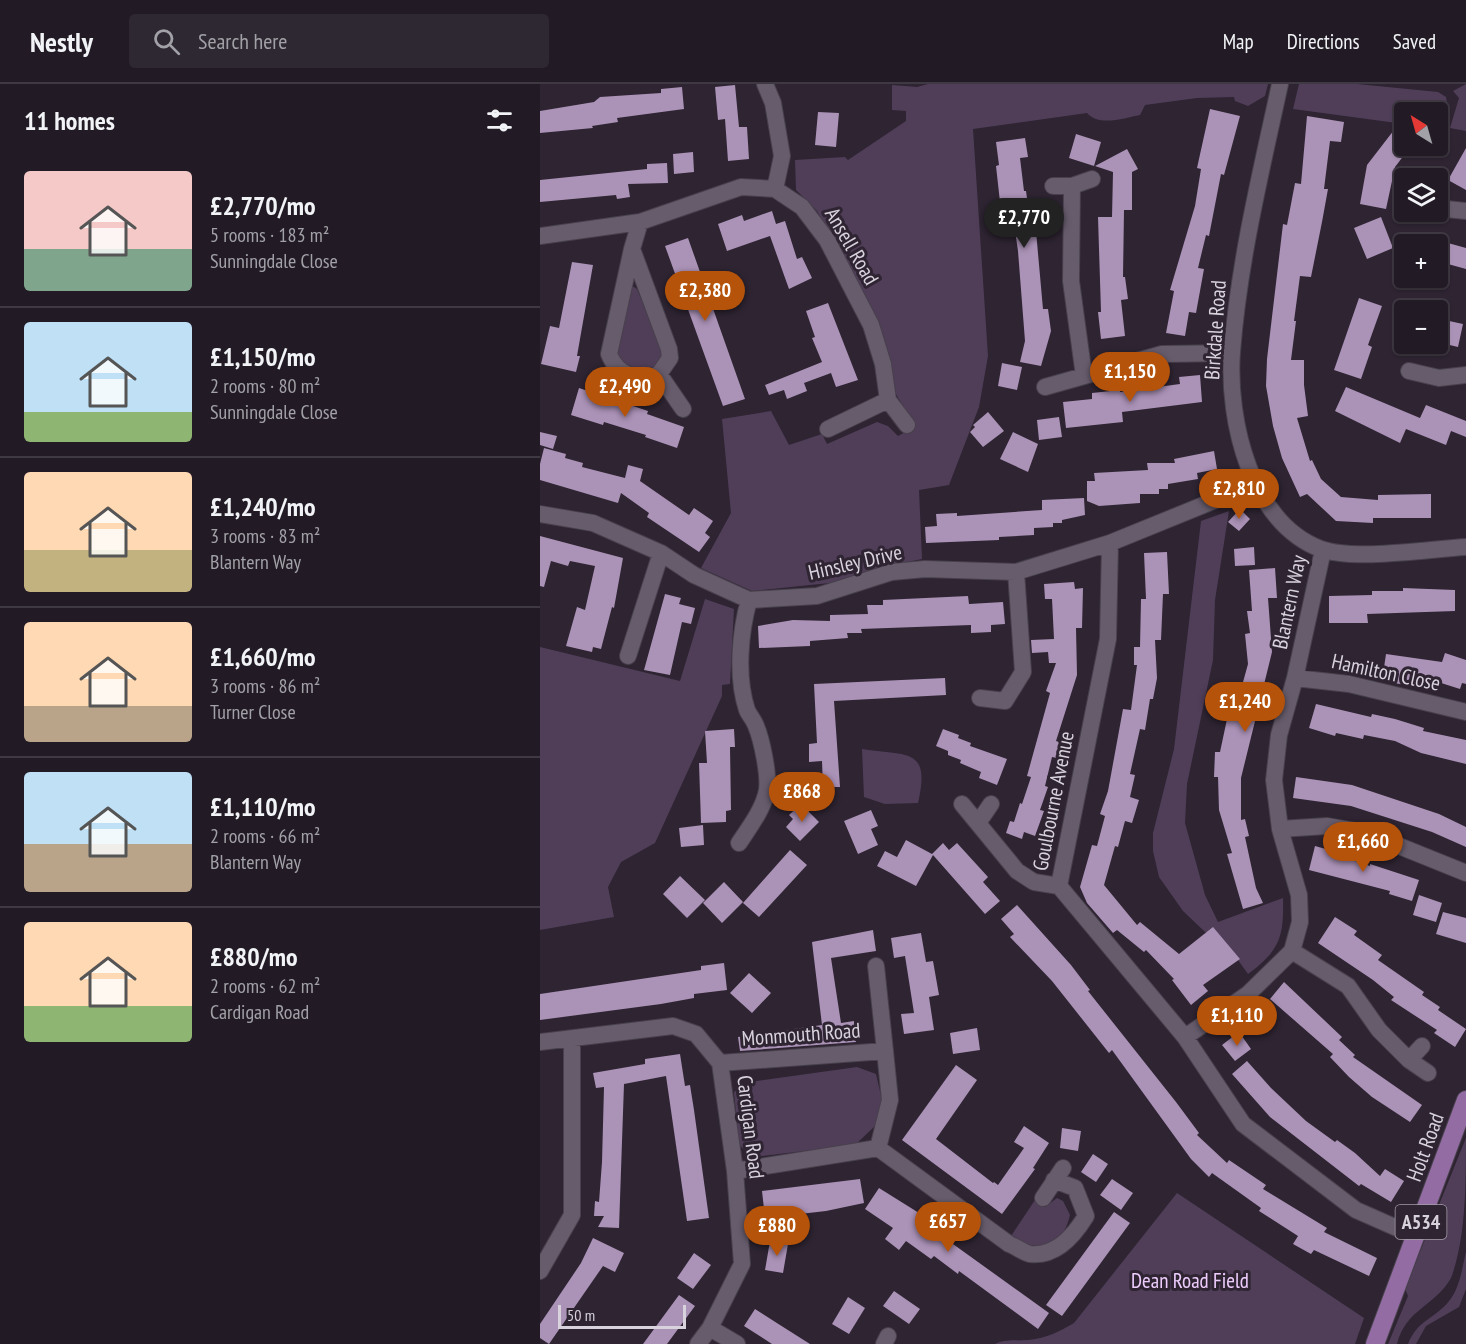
<!DOCTYPE html>
<meta charset="utf-8">
<style>
body{margin:0;font-family:"PT Sans Narrow",sans-serif;background:#2e2832;color:#f1f3f6;height:100vh;display:flex;flex-direction:column;font-size:22px;white-space:nowrap}
*{box-sizing:border-box;margin:0}
p{font-size:20px;color:#a2a1a7}
.icon{flex:none;width:33px;height:33px;fill:none;stroke:currentColor;stroke-width:2;stroke-linecap:round;stroke-linejoin:round}
.map{position:relative;flex:1;overflow:hidden}
.drawer{display:flex;flex-direction:column;background:#221b26;width:540px}
.drawer>*{flex:none}
.needle{width:39px;rotate:323deg}
.controls{position:absolute;left:854px;top:18px;display:grid;gap:12px}
.controls a{display:grid;place-items:center;width:54px;height:54px;border-radius:6px;background:#221b26;box-shadow:0 2px 4px #0004,0 0 0 2px #3f3943;font-size:30px}
.scale{position:absolute;left:18px;bottom:15px;width:128px;box-sizing:border-box;padding-left:6px;border:3px solid #d8d2dc;border-top:0;font-size:16px;line-height:21px;white-space:nowrap;color:#d8d2dc;-webkit-text-stroke:4px #2e2432;paint-order:stroke}
.price{position:absolute;translate:-50% -51px;padding:0 14px;border-radius:21px;background:#b45309;color:#fff;font-size:20px;line-height:39px;filter:drop-shadow(0 2px 3px #0008)}
.price::after{content:'';position:absolute;left:50%;top:36px;width:18px;height:14px;margin-left:-9px;background:inherit;clip-path:polygon(0 0,100% 0,50% 100%)}
.price.active{background:#222;color:#fff}
ul{padding:0;list-style:none}
li{display:flex;align-items:center;gap:18px;height:150px;padding:0 24px}
li+li{border-top:2px solid #3f3943}
li span{display:grid;place-items:center;flex:none;width:168px;height:120px;border-radius:6px;color:#555}
li>.icon{margin-inline-start:auto}
span .icon{width:72px;height:72px;fill:#fffc;stroke-width:1}
li b{font-size:26px}
h2{display:flex;justify-content:space-between;align-items:center;height:72px;padding:0 24px;font-size:26px}
header{display:flex;align-items:center;gap:36px;box-sizing:border-box;height:84px;padding:0 30px;background:#221b26;border-bottom:2px solid #3f3943}
header strong{font-size:28px}
nav{display:flex;gap:33px;margin-inline-start:auto;font-size:21px}
.search{width:420px;height:54px;background:#2e2832;display:flex;align-items:center;gap:15px;box-sizing:border-box;padding:0 21px;border-radius:6px;color:#a2a1a7;font-size:22px}
main{display:flex;flex:1;min-height:0}
.map>svg:first-child{display:block}
.green{fill:#503e59}
.building{fill:#ab92b7}
.lines{fill:none;stroke-linecap:round;stroke-linejoin:round}
.street-casing{stroke:#48404c;stroke-width:18}
.primary-casing{stroke:#48404c;stroke-width:20}
.street{stroke:#675c6c;stroke-width:16}
.primary{stroke:#926ca3;stroke-width:18}
.labels{text-anchor:middle;dominant-baseline:central;stroke-width:6;stroke-linejoin:round;paint-order:stroke}
.shield{fill:#2e2432;stroke:#a59ea9;stroke-width:1.5}
.shield-label{font-size:20px;font-weight:bold;fill:#d8d2dc}
.street-label{font-size:21px;fill:#d8d2dc;stroke:#2e2432}
.park-label{font-size:21px;fill:#eecdfd;stroke:#2e2432}
</style>
<header>
<strong>Nestly</strong>
<div class="search"><svg class="icon" aria-label="search" viewBox="0 0 24 24"><circle cx="10" cy="10" r="6"/><path d="M15 15l6 6"/></svg>Search here</div>
<nav><a>Map</a><a>Directions</a><a>Saved</a></nav>
</header>
<main>
<section class="drawer">
<h2>11 homes<svg class="icon" aria-label="filters" viewBox="0 0 24 24"><path d="M4 7h16M4 17h16"/><circle cx="9" cy="7" r="2"/><circle cx="15" cy="17" r="2"/></svg></h2>
<ul>
<li><span style="background:linear-gradient(#f6c9c9 65%,#7fa58c 0)"><svg class="icon" aria-label="home" viewBox="0 0 24 24"><path d="M3 11l9-7 9 7M6 9v11h12V9"/></svg></span><div><b>£2,770/mo</b><p>5 rooms · 183 m²</p><p>Sunningdale Close</p></div></li>
<li><span style="background:linear-gradient(#bfe0f5 75%,#8fb573 0)"><svg class="icon" aria-label="home" viewBox="0 0 24 24"><path d="M3 11l9-7 9 7M6 9v11h12V9"/></svg></span><div><b>£1,150/mo</b><p>2 rooms · 80 m²</p><p>Sunningdale Close</p></div></li>
<li><span style="background:linear-gradient(#ffd9b3 65%,#c2b280 0)"><svg class="icon" aria-label="home" viewBox="0 0 24 24"><path d="M3 11l9-7 9 7M6 9v11h12V9"/></svg></span><div><b>£1,240/mo</b><p>3 rooms · 83 m²</p><p>Blantern Way</p></div></li>
<li><span style="background:linear-gradient(#ffd9b3 70%,#b9a48a 0)"><svg class="icon" aria-label="home" viewBox="0 0 24 24"><path d="M3 11l9-7 9 7M6 9v11h12V9"/></svg></span><div><b>£1,660/mo</b><p>3 rooms · 86 m²</p><p>Turner Close</p></div></li>
<li><span style="background:linear-gradient(#bfe0f5 60%,#b9a48a 0)"><svg class="icon" aria-label="home" viewBox="0 0 24 24"><path d="M3 11l9-7 9 7M6 9v11h12V9"/></svg></span><div><b>£1,110/mo</b><p>2 rooms · 66 m²</p><p>Blantern Way</p></div></li>
<li><span style="background:linear-gradient(#ffd9b3 70%,#8fb573 0)"><svg class="icon" aria-label="home" viewBox="0 0 24 24"><path d="M3 11l9-7 9 7M6 9v11h12V9"/></svg></span><div><b>£880/mo</b><p>2 rooms · 62 m²</p><p>Cardigan Road</p></div></li>
</ul>
</section>
<div class="map">
<svg width="926" height="1260" viewBox="0 0 926 1260">
<rect width="100%" height="100%" fill="#2e2432"/>
<path class="green" d="M388,0H728L725,12L708,22L695,17L694,13L657,14L605,21L600,31C585,34 559,43 547,29L433,45L448,272L439,323L409,401L379,406L382,475L332,485L299,498L212,507L161,484L191,429L182,335L231,327L249,361L282,350L287,360L337,338L348,342L358,352L375,343L356,310L344,256L327,219L277,127L256,106L255,76L305,73L308,76L366,37V27L352,26V1L377,3Z
M759,0H817L898,8L906,13L908,25L902,45L897,44V28H864V40L753,25Z
M926,0V47L910,44L919,14L913,7Z
M91,201L97,205L124,268L117,283L104,290L85,284L76,272Z
M689,427L675,516L673,576L647,700L645,739L665,811L678,838L743,814C744,853 740,866 708,890L693,869L664,847L643,827L619,793L613,767V749L634,665L661,437Z
M165,515L194,525L190,600L182,601V612L115,759L81,778L68,803L74,833L0,846V563L140,597Z
M322,665C367,672 391,663 378,719L345,720L324,713Z
M317,983L336,990L342,1016L335,1042L315,1061L213,1073L199,1061L194,1008L210,998Z
M926,1054C926,1098 926,1155 911,1194C895,1222 866,1225 857,1260H848L868,1212L865,1205L869,1195Z
M637,1109L824,1234L815,1260H455C465,1255 477,1257 488,1256C505,1255 520,1247 534,1239Z
M517,1114L523,1117L530,1131C522,1166 497,1166 469,1155L495,1116L505,1123Z
M926,1168V1205L919,1223L886,1242L876,1260H868C878,1235 895,1235 909,1217C920,1204 922,1184 926,1168Z"/>
<path class="building" d="M195,1L199,43H207L209,75L188,77L185,35L178,36L175,3Z
M142,3L144,25L77,34L78,38L52,42L53,44L0,49V27L54,18L60,13L121,9V5Z
M670,25L700,32L684,91L681,90L669,152L666,151L658,184L664,185L656,229L649,228L645,252L626,249L634,207L630,206L655,122L661,85L657,84Z
M278,28L299,29L296,63L275,61Z
M767,32L804,38L801,58L790,57L784,105H788L782,138L771,193L760,192L754,237H756L751,276H764V301L768,332L757,334L770,377L772,376L781,395L801,413L838,416V411L891,410V434H833V439L796,437L767,410L760,413L742,374L733,342L726,302L727,275L743,140L747,141L755,99L761,100Z
M854,46L864,54V62H871L855,83L846,125L820,120L827,81Z
M536,50L561,58L554,82L529,74Z
M485,54L488,73L480,74L484,107H486L490,136H495L503,225H508L511,247L501,282L480,278L485,257L478,167L472,126L461,127L456,82L459,81L456,58Z
M926,64V106L908,96Z
M587,65L598,85L592,88V126H584L583,193H585L588,215L581,216L585,252L561,255L558,228H561L558,133H572L573,88L555,82Z
M153,68L154,88L134,90L133,70Z
M127,79L128,99L88,100L90,113L77,115L76,111L0,118V96L107,85V80Z
M232,127L236,140L245,137L257,175L262,173L272,194L249,205L230,152L187,167L178,140L202,131L204,137Z
M841,133L853,164L827,175L814,144Z
M148,154L205,315L183,322L125,162Z
M908,159L926,164V185L897,177V161L906,164Z
M32,178L53,181L37,272H40L36,288L1,280L10,242L19,244Z
M819,214L842,222L828,261L832,263L821,295L794,286Z
M288,219L318,296L296,303L291,289L264,299L267,307L247,315L244,306L229,311L225,301L282,278L272,254L275,253L266,227Z
M900,235L923,240L918,263L897,258Z
M462,279L482,283L477,306L458,302Z
M660,291L662,318L582,328L583,338L526,344L523,318L552,315V309L580,306V308L640,300L639,293Z
M806,303L880,334L886,321L926,337V353L911,347L906,361L866,345L860,359L795,327Z
M39,304L108,327L107,330L144,343L137,364L105,353L106,351L64,338L63,341L31,331Z
M448,328L464,347L443,363L430,348L435,343L433,341Z
M519,333L522,353L499,356L497,336Z
M0,348L17,352L13,365L0,361Z
M473,348L498,360L488,388L460,375Z
M4,364L26,370L25,374L43,379L42,383L85,394L88,381L103,385L100,397L149,431L154,424L173,437L165,449L170,453L159,468L107,433L109,429L81,409L78,419L0,396V380Z
M674,367L677,385L657,389L658,395L628,400V405H619V410H600V419L559,422L547,417V397H555L554,389L608,386L607,379H635L634,375Z
M544,414L545,431L522,436V439H513V443L494,444V451L459,453V456L386,459L385,443L397,442L396,430L417,429V432L502,426V416Z
M700,425L710,435L699,447L688,438Z
M0,452L83,474L74,524L72,523L61,565L53,563L52,568L26,562L37,523L45,526L55,482L30,477L28,482L11,477L4,503L0,502Z
M714,463L715,481L695,482L694,465Z
M627,468L629,510H623L621,556H615L617,594L613,615H610L605,646L600,645L590,690L595,691L590,713L599,716L592,739L585,737L578,763L575,762L564,801L597,841L600,838L639,870L673,843L700,875L663,901L668,907L651,921L632,896L634,895L606,866L604,868L577,846L573,849L547,819L540,803L552,761L557,762L565,732L560,730L568,707L583,625L591,626L597,581H594V563H600L601,515H606L604,469Z
M735,484L737,514H728L732,568L701,694V736L705,735L709,752L705,753L716,804L723,819L703,825L687,770L692,769L679,726L678,693H674L675,668H680L693,607L700,609L708,580L705,550L710,549L707,527H712L709,486Z
M534,498L535,505L543,504L542,544H536L537,591L516,657L522,659L517,674L512,673L505,702L508,703L500,726L504,727L495,752L484,748L482,755L466,749L470,737L474,738L480,719L482,720L491,693L487,692L510,609L506,607L516,579H509L508,568L492,569L491,556L514,555L512,515H505L504,500Z
M863,504L915,506V527L827,530L828,539H789V512L832,511V507H863Z
M125,510L141,514L139,520L155,524L151,540L142,538L130,591L104,586Z
M428,512L429,520L463,518L465,540L451,541V548L431,549V541L321,545L322,549H307L308,554L270,557V562L219,564L218,542L253,536L290,537V531L328,530L327,521H343V516Z
M905,569L926,576V600L922,599L920,605L879,592L878,603L842,597L846,570L902,578Z
M405,594L406,611L294,617L300,703H283L282,677L269,678V660L277,659L274,600Z
M776,620L831,633L832,630L855,635L884,644L883,647L926,656V680L881,669L855,657L824,651L823,655L796,649L795,652L769,644Z
M194,645L195,663H190L191,726L186,727V738L161,739L159,679H167L165,647Z
M403,645L419,651L418,654L431,659L430,662L467,675L457,701L439,694L441,688L420,679L421,676L408,671V667L396,662Z
M756,693L812,701L899,730L926,743V763L892,748L811,722L753,714Z
M261,720L279,738L260,757L246,743L253,735L249,731Z
M331,726L338,742L331,745L338,761L318,770L304,737Z
M163,741L164,761L141,763L139,744Z
M366,756L392,770L403,759L409,766L417,759L448,793L443,798L460,817L445,830L393,771L376,802L337,782L345,767L357,773Z
M775,762L800,769V772L830,782V780L879,796L872,817L849,810L850,807L769,786Z
M250,766L267,781L219,833L203,819Z
M140,792L165,816L147,834L123,810Z
M184,798L203,818L182,839L163,819Z
M879,811L902,819L896,838L873,831Z
M477,821L531,881L550,906L548,907L636,1018L659,1049L657,1051L687,1079L689,1076L726,1101L723,1105L787,1144L784,1148L837,1174L829,1192L774,1166L771,1170L753,1160L758,1152L719,1127L721,1124L672,1089L669,1093L651,1075L572,966L569,969L512,897L470,853L474,850L461,835Z
M903,828L926,834V859L896,850Z
M795,833L817,847L814,851L842,871L838,876L884,908L882,911L900,923L898,926L926,945L915,963L894,949L897,946L851,916L854,913L833,896L778,859Z
M333,846L336,867L291,874L301,939L314,937L316,958L200,967L198,953L282,941L272,858Z
M381,849L386,878L393,877L399,911L389,913L394,946L364,950L361,930L374,929L365,872L354,874L351,854Z
M184,879L187,906L154,910V914L121,920L0,936V910L161,886V882Z
M209,889L231,909L212,929L190,909Z
M744,898L802,953L799,956L815,971L813,973L882,1021L870,1038L832,1013L809,993L790,973L793,970L730,915Z
M437,944L440,966L413,970L410,949Z
M699,948L711,965L695,977L682,961Z
M140,970L145,1002L150,1001L154,1026L169,1134L147,1137L126,992L84,1000L79,1144L58,1143L64,1132H54L55,1117L59,1118L62,1078L64,1003L56,1004L53,989L105,980V975Z
M707,977L731,1004L766,1037L795,1058L797,1056L815,1069L840,1092L845,1085L864,1097L851,1118L821,1100L819,1102L730,1033L692,990Z
M416,981L437,996L396,1055L453,1099L454,1098L458,1101L484,1064L474,1058L484,1042L509,1059L493,1084L495,1085L462,1130L362,1056Z
M522,1044L541,1047L538,1067L520,1064Z
M553,1070L568,1080L556,1098L541,1088Z
M320,1095L324,1119L286,1127L225,1134L222,1107Z
M572,1095L593,1109L581,1126L560,1111Z
M339,1104L395,1139L409,1150L406,1155L509,1229L498,1245L419,1187L418,1190L394,1172L391,1175L366,1157L359,1166L345,1155L353,1144L325,1125Z
M574,1128L590,1139L522,1232L506,1221Z
M53,1154L84,1169L75,1188L63,1182L9,1260L0,1254V1240L41,1179Z
M230,1157L248,1160L243,1189L225,1186Z
M154,1169L171,1181L153,1205L137,1194Z
M354,1207L380,1225L369,1240L343,1222Z
M139,1211L155,1222L127,1260H103Z
M308,1213L325,1224L309,1250L292,1240Z
M215,1225L240,1241L270,1260H232L204,1242Z"/>
<g class="lines">
<g class="street-casing">
<path id="street" d="M225,0L233,19L242,72L235,105
M740,0C721,88 699,177 692,268C687,336 711,439 781,465C814,477 889,465 926,463
M513,102H532L552,95
M532,102L531,197L544,292
M897,124L926,127
M100,138L92,165L129,265L130,274L119,290L143,325
M0,152L100,138L201,103L235,105L262,123L287,156L331,241L343,280L348,316L367,341
M92,165L69,270C77,291 99,299 119,290
M869,287L899,294L926,291
M505,303L622,270L692,269
M288,345L348,316
M0,430L53,439L121,469L154,491L209,516L277,512L352,488L385,485L476,488L570,459L715,400
M570,459L568,555L519,802L645,953L703,1040L816,1126L875,1152
M88,572L121,469
M755,594L809,600L926,628
M440,614L465,617L483,588L476,488
M422,720L477,787L494,798L519,802
M438,739L451,720
M740,745L787,742L827,749L926,789
M199,759C209,744 224,724 227,706C229,691 222,656 216,642C214,636 209,631 207,626C196,593 200,548 209,516
M752,867L808,902L839,946L869,976L888,989
M645,953L708,910L752,867L760,838L759,811L740,745L734,696L739,651L755,594L783,466
M0,958L133,942L156,950L180,979L195,1087L202,1180L170,1244L158,1260
M345,967L350,1016L338,1064L469,1160C475,1162 484,1169 490,1170C516,1173 535,1150 546,1132L535,1104L514,1096
M869,976L882,962
M180,979L345,967L336,882
M195,1087L338,1064
M503,1114L523,1084
M0,1187L32,1131V956
M170,1244L197,1260
M344,1260L348,1252"/>
</g>
<g class="primary-casing">
<path id="primary" d="M835,1260L926,1016"/>
</g>
<use href="#street" class="street"/>
<use href="#primary" class="primary"/>
</g>
<g class="labels">
<rect class="shield" x="855.5" y="1121" width="51" height="34" rx="4.5"/>
<g class="shield-label">
<text x="881" y="1138">A534</text>
</g>
<g class="street-label">
<text transform="translate(312 162) rotate(60)">Ansell Road</text>
<text transform="translate(675 246) rotate(-86)">Birkdale Road</text>
<text transform="translate(315 478) rotate(-13)">Hinsley Drive</text>
<text transform="translate(749 518) rotate(-78)">Blantern Way</text>
<text transform="translate(846 588) rotate(12)">Hamilton Close</text>
<text transform="translate(513 717) rotate(-79)">Goulbourne Avenue</text>
<text transform="translate(261 950) rotate(-4)">Monmouth Road</text>
<text transform="translate(211 1043) rotate(83)">Cardigan Road</text>
<text transform="translate(885 1063) rotate(-70)">Holt Road</text>
</g>
<g class="park-label">
<text x="650" y="1196">Dean Road Field</text>
</g>
</g>
</svg>
<div class="controls">
<a><svg class="needle" viewBox="-14 -14 28 28"><path d="M0-13l5 13h-10z" fill="#e53935"/><path d="M0 13l5-13h-10z" fill="#a2a1a7"/></svg></a>
<a><svg class="icon" aria-label="layers" viewBox="0 0 24 24"><path d="M12 4l9 5-9 5-9-5zM3 14l9 5 9-5"/></svg></a>
<a>+</a>
<a>−</a>
</div>
<div class="scale">50 m</div>
<b class="price active" style="left:484px;top:165px">£2,770</b>
<b class="price" style="left:165px;top:238px">£2,380</b>
<b class="price" style="left:590px;top:319px">£1,150</b>
<b class="price" style="left:85px;top:334px">£2,490</b>
<b class="price" style="left:699px;top:436px">£2,810</b>
<b class="price" style="left:705px;top:649px">£1,240</b>
<b class="price" style="left:262px;top:739px">£868</b>
<b class="price" style="left:823px;top:789px">£1,660</b>
<b class="price" style="left:697px;top:963px">£1,110</b>
<b class="price" style="left:408px;top:1169px">£657</b>
<b class="price" style="left:237px;top:1173px">£880</b>
</div>
</main>
